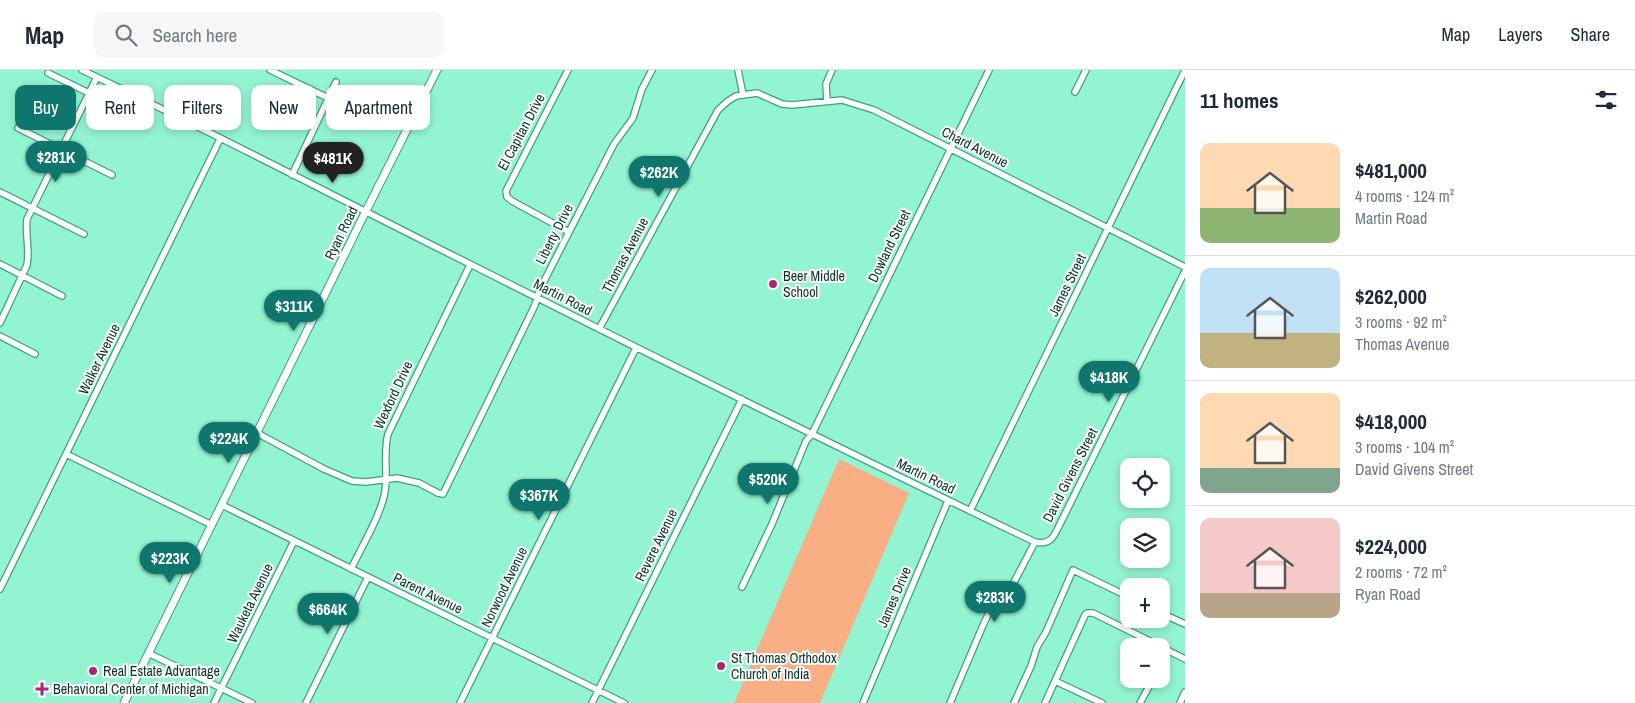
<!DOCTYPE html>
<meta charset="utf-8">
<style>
body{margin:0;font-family:"Archivo Narrow",sans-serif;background:#f6f6f7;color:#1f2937;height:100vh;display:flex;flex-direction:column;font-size:19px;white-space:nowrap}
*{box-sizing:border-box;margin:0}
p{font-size:16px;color:#747a83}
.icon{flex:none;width:28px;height:28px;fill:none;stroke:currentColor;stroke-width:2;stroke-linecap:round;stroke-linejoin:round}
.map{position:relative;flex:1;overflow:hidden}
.details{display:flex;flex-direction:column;background:#fff;width:450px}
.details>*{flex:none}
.banner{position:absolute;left:15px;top:15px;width:475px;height:45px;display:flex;gap:10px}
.fabs{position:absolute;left:1120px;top:388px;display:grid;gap:10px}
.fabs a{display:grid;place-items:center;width:50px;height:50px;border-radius:10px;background:#fff;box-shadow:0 2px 8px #0003;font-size:25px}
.price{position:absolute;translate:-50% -42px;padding:0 11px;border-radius:18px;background:#0f766e;color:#fff;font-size:16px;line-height:32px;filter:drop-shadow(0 1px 2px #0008)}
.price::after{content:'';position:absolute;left:50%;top:30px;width:15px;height:11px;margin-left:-8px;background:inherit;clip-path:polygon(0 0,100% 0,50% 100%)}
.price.selected{background:#222;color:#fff}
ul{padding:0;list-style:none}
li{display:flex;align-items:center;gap:15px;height:125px;padding:0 15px}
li+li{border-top:1px solid #e0e1e3}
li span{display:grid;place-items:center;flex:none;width:140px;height:100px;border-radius:10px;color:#555}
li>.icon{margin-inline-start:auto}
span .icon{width:60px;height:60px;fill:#fffc;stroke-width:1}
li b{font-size:21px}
h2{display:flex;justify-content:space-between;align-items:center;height:60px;padding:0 15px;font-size:21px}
.tag{padding:0 18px;border-radius:10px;background:#fff;box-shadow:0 2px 8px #0003;font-size:18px;line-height:45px}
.tag.selected{background:#0f766e;color:#fff}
header{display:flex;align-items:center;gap:30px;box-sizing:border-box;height:70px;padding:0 25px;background:#fff;border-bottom:1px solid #e0e1e3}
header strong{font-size:24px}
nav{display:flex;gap:28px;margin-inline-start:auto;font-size:18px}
.search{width:350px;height:45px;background:#f6f6f7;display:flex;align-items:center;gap:12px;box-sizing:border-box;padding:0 18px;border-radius:10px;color:#747a83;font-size:19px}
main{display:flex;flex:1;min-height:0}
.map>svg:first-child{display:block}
.green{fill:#f9ae84}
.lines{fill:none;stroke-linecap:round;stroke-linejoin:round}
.minor-casing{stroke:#3da081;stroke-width:8}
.major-casing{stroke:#3da081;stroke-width:9}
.minor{stroke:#fff;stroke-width:5.5}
.major{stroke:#fff;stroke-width:7}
.poi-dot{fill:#a82673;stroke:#fefefe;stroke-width:2}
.labels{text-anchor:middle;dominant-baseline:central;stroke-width:4;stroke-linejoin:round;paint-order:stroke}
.street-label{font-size:14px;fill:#083327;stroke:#fefefe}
.poi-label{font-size:14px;fill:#083327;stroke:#fefefe;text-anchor:start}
</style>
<header>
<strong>Map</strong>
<div class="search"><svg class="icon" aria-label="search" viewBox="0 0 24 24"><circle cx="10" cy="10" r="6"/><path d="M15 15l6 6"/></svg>Search here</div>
<nav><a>Map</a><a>Layers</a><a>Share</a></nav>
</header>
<main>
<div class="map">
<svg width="1185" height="633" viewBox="0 0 1185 633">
<rect width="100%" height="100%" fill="#93f4d2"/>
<path class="green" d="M839,389L909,423L820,633H734Z"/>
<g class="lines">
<g class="minor-casing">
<path id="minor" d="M82,0C214,63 343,131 474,196C660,290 847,382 1035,472C1053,476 1055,463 1062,450L1185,201
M270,0L328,28
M568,0L506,121L507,127L512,131L569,162
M738,0L743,25
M48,3L146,51
M1075,22L1086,0
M827,31L826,14L832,0
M18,58L112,105
M292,105L336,12
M0,122L84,164
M0,194L62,226
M0,253L27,195C30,179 25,165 27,149L97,7
M599,259L718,40L728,31L736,26L757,23L782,34L792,35L842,30L874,40L1185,197
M0,266L35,284
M257,363L324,399L352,411L366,412L397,408L419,413L438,423L443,424L535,235L539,221L614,74L633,48L642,19L652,0
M66,384L212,455
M222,435L624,633
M970,441L1185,0
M351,499C361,478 382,443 385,421C388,402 383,383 388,364L470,195
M742,517L772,454L806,371L812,364L989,0
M0,519L220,69
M1161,543L1185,554
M1161,577L1185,589
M148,583L252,633
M1161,593L1168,580
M1055,611L1102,633
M214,633L294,471
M306,633L368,507
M460,633L636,278
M592,633L742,329
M863,633L948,431
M950,633L984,553L989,543L1004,527L1012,516L1035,472
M1014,633L1031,596L1037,577L1046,562L1073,500L1129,527
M1045,633L1085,545L1087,543H1093L1160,576
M1140,633L1153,609
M1180,633L1185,622"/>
</g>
<g class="major-casing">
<path id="major" d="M124,633L362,149L437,0"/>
</g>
<use href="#minor" class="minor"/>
<use href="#major" class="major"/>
</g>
<g class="poi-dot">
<circle cx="773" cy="214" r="5"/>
<circle cx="721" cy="596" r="5"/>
<circle cx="93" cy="601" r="5"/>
<path d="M39.5 611.5h5v5h5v5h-5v5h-5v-5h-5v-5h5z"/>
</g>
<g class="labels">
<g class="street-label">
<text transform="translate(521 62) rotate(-62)">El Capitan Drive</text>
<text transform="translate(975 77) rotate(27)">Chard Avenue</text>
<text transform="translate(341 163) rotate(-64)">Ryan Road</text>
<text transform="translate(554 164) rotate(-63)">Liberty Drive</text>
<text transform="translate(889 176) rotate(-64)">Dowland Street</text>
<text transform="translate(625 185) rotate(-62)">Thomas Avenue</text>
<text transform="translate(1067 215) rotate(-64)">James Street</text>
<text transform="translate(563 227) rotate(27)">Martin Road</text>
<text transform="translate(99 289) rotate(-64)">Walker Avenue</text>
<text transform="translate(393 325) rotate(-65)">Wexford Drive</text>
<text transform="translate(1070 405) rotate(-63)">David Givens Street</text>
<text transform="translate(926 406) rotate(26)">Martin Road</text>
<text transform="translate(656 475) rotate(-64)">Revere Avenue</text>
<text transform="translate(504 517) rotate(-64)">Norwood Avenue</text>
<text transform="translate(428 523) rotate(26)">Parent Avenue</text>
<text transform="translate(894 527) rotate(-67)">James Drive</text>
<text transform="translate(250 533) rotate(-64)">Wauketa Avenue</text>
</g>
<g class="poi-label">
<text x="783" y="206">Beer Middle<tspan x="783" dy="16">School</tspan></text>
<text x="731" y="588">St Thomas Orthodox<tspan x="731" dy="16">Church of India</tspan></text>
<text x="103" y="601">Real Estate Advantage</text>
<text x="53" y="619">Behavioral Center of Michigan</text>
</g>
</g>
</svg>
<div class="fabs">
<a><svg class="icon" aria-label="locate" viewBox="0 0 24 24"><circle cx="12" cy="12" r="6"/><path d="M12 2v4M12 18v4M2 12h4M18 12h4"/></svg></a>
<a><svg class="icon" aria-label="layers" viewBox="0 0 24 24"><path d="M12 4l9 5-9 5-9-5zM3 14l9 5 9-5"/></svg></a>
<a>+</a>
<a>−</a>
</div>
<b class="price" style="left:56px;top:113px">$281K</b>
<b class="price selected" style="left:333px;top:114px">$481K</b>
<b class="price" style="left:659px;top:128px">$262K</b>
<b class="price" style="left:294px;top:262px">$311K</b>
<b class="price" style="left:1109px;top:333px">$418K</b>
<b class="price" style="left:229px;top:394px">$224K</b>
<b class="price" style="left:768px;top:435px">$520K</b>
<b class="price" style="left:539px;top:451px">$367K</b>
<b class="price" style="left:170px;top:514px">$223K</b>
<b class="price" style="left:995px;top:553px">$283K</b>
<b class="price" style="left:328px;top:565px">$664K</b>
<div class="banner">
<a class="tag selected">Buy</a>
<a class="tag">Rent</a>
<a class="tag">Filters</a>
<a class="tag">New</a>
<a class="tag">Apartment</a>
</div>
</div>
<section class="details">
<h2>11 homes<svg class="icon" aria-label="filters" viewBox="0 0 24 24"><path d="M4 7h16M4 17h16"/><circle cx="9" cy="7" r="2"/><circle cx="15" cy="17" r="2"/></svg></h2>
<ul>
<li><span style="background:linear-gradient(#ffd9b3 65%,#8fb573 0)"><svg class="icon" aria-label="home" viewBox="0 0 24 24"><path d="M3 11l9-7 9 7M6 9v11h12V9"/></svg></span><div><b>$481,000</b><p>4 rooms · 124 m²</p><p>Martin Road</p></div></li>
<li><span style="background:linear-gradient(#bfe0f5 65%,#c2b280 0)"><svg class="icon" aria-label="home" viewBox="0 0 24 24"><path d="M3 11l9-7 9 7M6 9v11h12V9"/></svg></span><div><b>$262,000</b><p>3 rooms · 92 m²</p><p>Thomas Avenue</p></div></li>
<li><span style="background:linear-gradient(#ffd9b3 75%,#7fa58c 0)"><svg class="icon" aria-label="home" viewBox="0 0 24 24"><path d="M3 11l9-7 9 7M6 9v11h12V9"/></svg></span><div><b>$418,000</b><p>3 rooms · 104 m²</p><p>David Givens Street</p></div></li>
<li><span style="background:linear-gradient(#f6c9c9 75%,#b9a48a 0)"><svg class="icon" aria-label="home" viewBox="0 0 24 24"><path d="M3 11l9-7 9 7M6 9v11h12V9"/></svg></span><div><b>$224,000</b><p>2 rooms · 72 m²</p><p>Ryan Road</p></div></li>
</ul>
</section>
</main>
